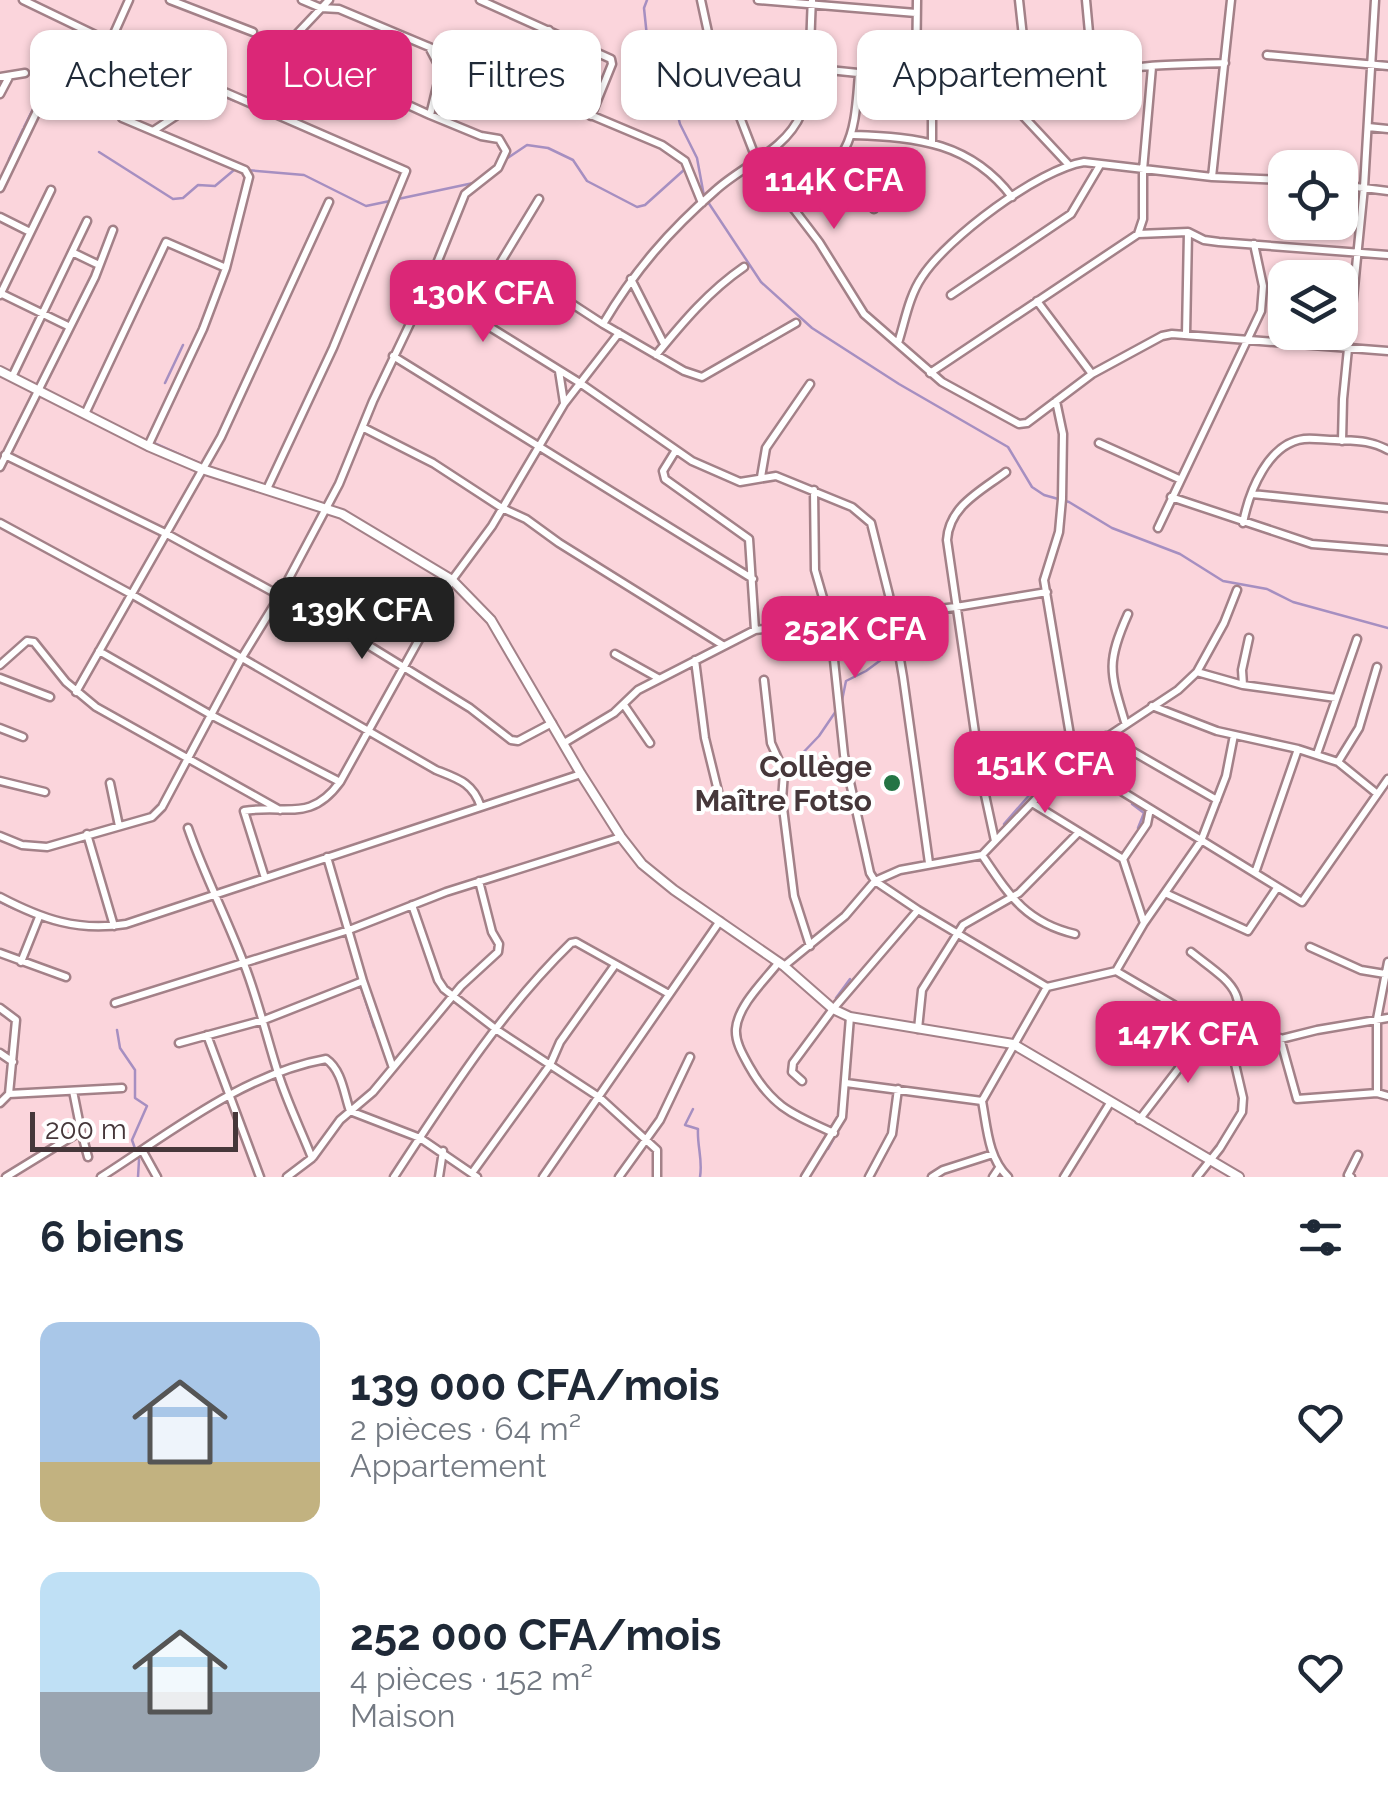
<!DOCTYPE html>
<html lang="fr">
<meta charset="utf-8">
<style>
body{margin:0;font-family:Raleway,sans-serif;background:#f6f6f7;color:#1f2937;height:100vh;display:flex;flex-direction:column;font-size:38px;white-space:nowrap}
*{box-sizing:border-box;margin:0}
p{font-size:32px;color:#747a83}
.icon{flex:none;width:55px;height:55px;fill:none;stroke:currentColor;stroke-width:2;stroke-linecap:round;stroke-linejoin:round}
.map{position:relative;height:1177px;overflow:hidden}
.sheet{display:flex;flex-direction:column;background:#fff;flex:1}
.sheet>*{flex:none}
.guide{position:absolute;left:30px;top:30px;width:1330px;height:90px;display:flex;gap:20px}
.controls{position:absolute;left:1268px;top:150px;display:grid;gap:20px}
.controls a{display:grid;place-items:center;width:90px;height:90px;border-radius:20px;background:#fff;box-shadow:0 2px 8px #0004;font-size:50px}
.scale{position:absolute;left:30px;bottom:25px;width:208px;box-sizing:border-box;padding-left:10px;border:5px solid #46373a;border-top:0;font-size:28px;line-height:35px;white-space:nowrap;color:#46373a;-webkit-text-stroke:8px #fff;paint-order:stroke}
.price{position:absolute;translate:-50% -85px;padding:0 22px;border-radius:20px;background:#db2777;color:#fff;font-size:32px;line-height:65px;filter:drop-shadow(0 2px 5px #0008)}
.price::after{content:'';position:absolute;left:50%;top:60px;width:30px;height:22px;margin-left:-15px;background:inherit;clip-path:polygon(0 0,100% 0,50% 100%)}
.price.selected{background:#222;color:#fff}
ul{padding:0;list-style:none}
li{display:flex;align-items:center;gap:30px;height:250px;padding:0 40px}
li span{display:grid;place-items:center;flex:none;width:280px;height:200px;border-radius:20px;color:#555}
li>.icon{margin-inline-start:auto}
span .icon{width:120px;height:120px;fill:#fffc;stroke-width:1}
li b{font-size:42px}
h2{display:flex;justify-content:space-between;align-items:center;height:120px;padding:0 40px;font-size:42px}
.pill{padding:0 35px;border-radius:20px;background:#fff;box-shadow:0 2px 8px #0004;font-size:35px;line-height:90px}
.pill.selected{background:#db2777;color:#fff}
.map>svg:first-child{display:block}
.lines{fill:none;stroke-linecap:round;stroke-linejoin:round}
.stream{stroke:#a68fc1;stroke-width:2.5}
.minor-casing{stroke:#a38188;stroke-width:11}
.secondary-casing{stroke:#a38188;stroke-width:12}
.minor{stroke:#fff;stroke-width:6}
.secondary{stroke:#fff;stroke-width:8}
.poi-dot{fill:#247444;stroke:#fff;stroke-width:4}
.labels{text-anchor:middle;dominant-baseline:central;stroke-width:8;stroke-linejoin:round;paint-order:stroke}
.poi-label{font-size:30px;font-weight:bold;fill:#46373a;stroke:#fff;text-anchor:end}
</style>
<div class="map">
<svg width="1388" height="1177" viewBox="0 0 1388 1177">
<rect width="100%" height="100%" fill="#fbd5dc"/>
<g class="lines">
<path class="stream" d="M647,0L644,8L649,56L645,72L652,88L673,96L680,124L697,158L704,196L761,282L812,328L899,384L1008,447L1032,487L1044,495L1069,502L1112,528L1180,554L1223,581L1267,589L1293,602L1388,628
M204,99L214,92L235,101
M24,127L36,103
M99,152L173,199L183,198L198,185L215,186L234,170H238
M9,159L23,129
M506,159L527,145L548,148L573,160L587,181L637,207L645,205L685,169
M246,170L304,175L366,206L390,201
M398,199L478,182
M165,383L183,345
M154,443L201,464
M841,705L846,681L866,671L893,651L939,642
M796,760L819,736L836,711
M1132,804L1144,813L1138,828
M1004,824L1032,792
M0,902L15,909
M362,990L374,1027
M836,998L850,979
M117,1030L120,1048L135,1070V1098L147,1106L132,1140L139,1160L138,1177
M1285,1042L1310,1035
M693,1109L685,1125L698,1129C697,1146 703,1160 700,1177
M828,1149L839,1129"/>
<g class="minor-casing">
<path id="minor" d="M23,0L110,42L406,171L333,348L267,489
M170,0L253,32
M302,0L321,8L339,9L662,145L685,161L702,203
M329,0L294,37L297,54L430,115L481,136L499,139L506,151L498,168L465,194L427,288L373,401L339,484L279,597L241,659L211,715L340,782L452,580L492,526L564,404L619,333
M480,0L611,59L612,64L591,116
M701,0L709,37L757,161L819,242L864,314L942,382L1019,424L1027,423L1092,374L1162,336L1172,334L1388,351
M758,0L916,13
M1086,0L1093,76
M429,47L441,70L430,115
M1267,55L1388,66
M720,62L781,65L983,86L1010,102L1068,164
M0,77L25,73
M916,79L917,0
M91,85L129,0
M525,86L549,30
M0,94L9,77
M1000,94L1025,55L1019,0
M122,118L245,170L249,177L226,268L203,329L148,446
M1027,119C1101,61 1135,66 1225,63
M1368,127L1388,129
M153,131L200,100L206,83
M854,135C918,137 971,143 1012,197
M932,143V81
M835,167L874,209
M1212,177L1231,0
M1340,185L1388,191
M0,188L49,86
M791,204C849,155 854,149 859,73
M0,217L30,232
M1138,234L1143,219V170L1152,67
M72,252L99,265
M499,265L539,199
M631,279L664,344
M427,288L580,383L692,461L740,482L776,476L852,507L871,523L889,595L903,677L929,863
M432,292C449,276 491,263 514,266L603,324L684,371L702,377L796,323
M0,293L70,327
M0,295L51,190
M951,295L1071,214L1100,165
M1037,301L1092,374
M603,324C635,270 669,231 716,190C742,166 786,150 801,114C811,91 810,28 812,0
M1186,335L1188,232
M898,343C905,321 909,296 922,277C947,238 1039,169 1084,162L1212,177L1285,180
M656,355C683,322 709,291 744,267
M393,356L753,579
M559,371L564,403
M930,373L1138,234L1188,232L1204,240L1219,242L1388,255
M12,377L87,221
M1056,401L1063,434L1062,499L1059,532L1044,580L1074,759L1079,765L1302,902L1388,779
M85,414L166,242L226,268
M364,428L433,463L502,508L526,519L559,543L721,644
M1342,441L1343,399L1364,187L1375,0
M1099,443L1179,479
M676,450L663,471L665,479L749,539L755,630
M5,455L167,534L350,634L470,708L511,740L518,741L552,723
M0,467L95,277L113,230
M761,477L766,448L810,384
M814,490L815,570L830,622L844,755L870,873L875,881L918,910L1047,987
M1252,494L1388,508
M1171,497L1312,544L1388,550
M0,523L131,594L436,770C459,779 473,783 481,807
M1243,523C1249,492 1268,443 1304,439C1314,438 1325,440 1335,440C1356,441 1370,440 1388,450
M1158,528L1261,311L1263,286L1254,244
M615,654L658,678
M695,660L705,738L718,791
M0,665L27,641L34,642L66,682L96,707L280,810
M1197,672L1243,685L1336,698
M0,678L50,697
M764,680L771,743L784,772L782,800L794,896L810,946
M1243,685L1242,670L1249,638
M76,692L221,437L329,202
M624,705L650,743
M1152,706L1217,731L1298,749L1338,762L1375,792
M1125,722C1110,672 1106,663 1128,614
M0,728L23,737
M1106,736L1217,800
M564,743L614,713L638,690L755,630L956,607L1047,592
M1317,754L1357,639
M1338,762L1359,728L1377,667
M0,781L45,792
M110,783L119,826
M1032,803L1123,859L1144,923
M188,828C205,877 228,920 246,969C259,1004 267,1038 278,1073C287,1102 301,1130 312,1158L287,1177
M87,834L114,926
M0,836L22,845L47,847L152,817L162,807L211,715L99,651
M995,841L982,781L947,540C949,506 981,491 1006,472
M982,855C1009,895 1025,922 1075,934
M327,857L363,981L393,1068
M1123,859L1147,824L1150,809
M1255,873L1298,749
M265,878L244,811C286,804 310,823 340,782
M1165,893L1248,931L1277,888
M0,897C42,919 78,932 126,924L581,774
M412,905L438,980L444,989L497,1030L599,1097L657,1150V1177
M1310,947L1361,970L1385,974
M1191,952C1229,982 1254,992 1228,1045
M0,953L66,977
M21,962L39,917
M779,962C765,980 738,1005 736,1029C735,1042 743,1055 749,1066C772,1107 792,1114 834,1133
M784,966L845,916L875,881L900,870L982,855L1074,759L1178,690L1197,672L1224,623L1237,590
M1116,971L1144,923L1201,841L1226,776L1234,735
M115,1003L349,930L446,892L621,837
M0,1008L16,1020L9,1094L0,1103
M918,1029L922,990L963,925L1019,893L1079,832
M207,1035L260,1177
M1280,1038L1297,1099L1377,1093L1388,1096
M179,1043L264,1020L363,981
M1233,1051L1317,1030L1388,1018
M0,1053L13,1062
M802,1081L792,1072L793,1063L833,1009L918,910
M846,1083L982,1101L1047,987L1116,971L1174,1005L1209,1029L1232,1051L1243,1098L1242,1112L1220,1148L1197,1177
M1377,1093V1019L1388,962
M9,1094L122,1088
M982,1101C987,1127 988,1158 1008,1177
M1139,1120L1209,1029
M81,1131L88,1157
M142,1150L157,1177
M313,1157L340,1120L373,1092L461,986L498,952L499,944L492,932L479,881
M472,1173L550,1065L560,1042L615,965
M6,1177L81,1131L73,1091
M101,1177C170,1133 243,1074 326,1059C342,1070 344,1094 350,1111L420,1138L477,1177
M394,1177C447,1096 501,1011 571,943L576,942L669,994
M439,1177L443,1151
M543,1177L720,921
M619,1177L660,1120L690,1057
M805,1177L842,1117L850,1017
M869,1177L892,1134L898,1089
M932,1177L943,1170L993,1154
M993,1177L999,1168
M1064,1177L1110,1103
M1351,1177L1348,1175L1358,1155"/>
</g>
<g class="secondary-casing">
<path id="secondary" d="M0,371L148,446L202,469L342,514L452,580L491,620L581,774L621,837L642,864L674,890L784,966L833,1009L850,1017L1013,1044L1239,1177"/>
</g>
<use href="#minor" class="minor"/>
<use href="#secondary" class="secondary"/>
</g>
<circle class="poi-dot" cx="892" cy="783" r="10"/>
<g class="labels">
<g class="poi-label">
<text x="872" y="766">Collège<tspan x="872" dy="34">Maître Fotso</tspan></text>
</g>
</g>
</svg>
<div class="controls">
<a><svg class="icon" aria-label="locate" viewBox="0 0 24 24"><circle cx="12" cy="12" r="6"/><path d="M12 2v4M12 18v4M2 12h4M18 12h4"/></svg></a>
<a><svg class="icon" aria-label="layers" viewBox="0 0 24 24"><path d="M12 4l9 5-9 5-9-5zM3 14l9 5 9-5"/></svg></a>
</div>
<div class="scale">200 m</div>
<b class="price" style="left:834px;top:232px">114K CFA</b>
<b class="price" style="left:483px;top:345px">130K CFA</b>
<b class="price selected" style="left:362px;top:662px">139K CFA</b>
<b class="price" style="left:855px;top:681px">252K CFA</b>
<b class="price" style="left:1045px;top:816px">151K CFA</b>
<b class="price" style="left:1188px;top:1086px">147K CFA</b>
<div class="guide">
<a class="pill">Acheter</a>
<a class="pill selected">Louer</a>
<a class="pill">Filtres</a>
<a class="pill">Nouveau</a>
<a class="pill">Appartement</a>
</div>
</div>
<section class="sheet">
<h2>6 biens<svg class="icon" aria-label="filters" viewBox="0 0 24 24"><path d="M4 7h16M4 17h16"/><circle cx="9" cy="7" r="2"/><circle cx="15" cy="17" r="2"/></svg></h2>
<ul>
<li><span style="background:linear-gradient(#a9c7e8 70%,#c2b280 0)"><svg class="icon" aria-label="home" viewBox="0 0 24 24"><path d="M3 11l9-7 9 7M6 9v11h12V9"/></svg></span><div><b>139 000 CFA/mois</b><p>2 pièces · 64 m²</p><p>Appartement</p></div><svg class="icon" aria-label="heart" viewBox="0 0 24 24"><path d="M12 20l-8-8c-3-5 5-10 8-4 3-6 11-1 8 4z"/></svg></li>
<li><span style="background:linear-gradient(#bfe0f5 60%,#9aa5b1 0)"><svg class="icon" aria-label="home" viewBox="0 0 24 24"><path d="M3 11l9-7 9 7M6 9v11h12V9"/></svg></span><div><b>252 000 CFA/mois</b><p>4 pièces · 152 m²</p><p>Maison</p></div><svg class="icon" aria-label="heart" viewBox="0 0 24 24"><path d="M12 20l-8-8c-3-5 5-10 8-4 3-6 11-1 8 4z"/></svg></li>
</ul>
</section>
